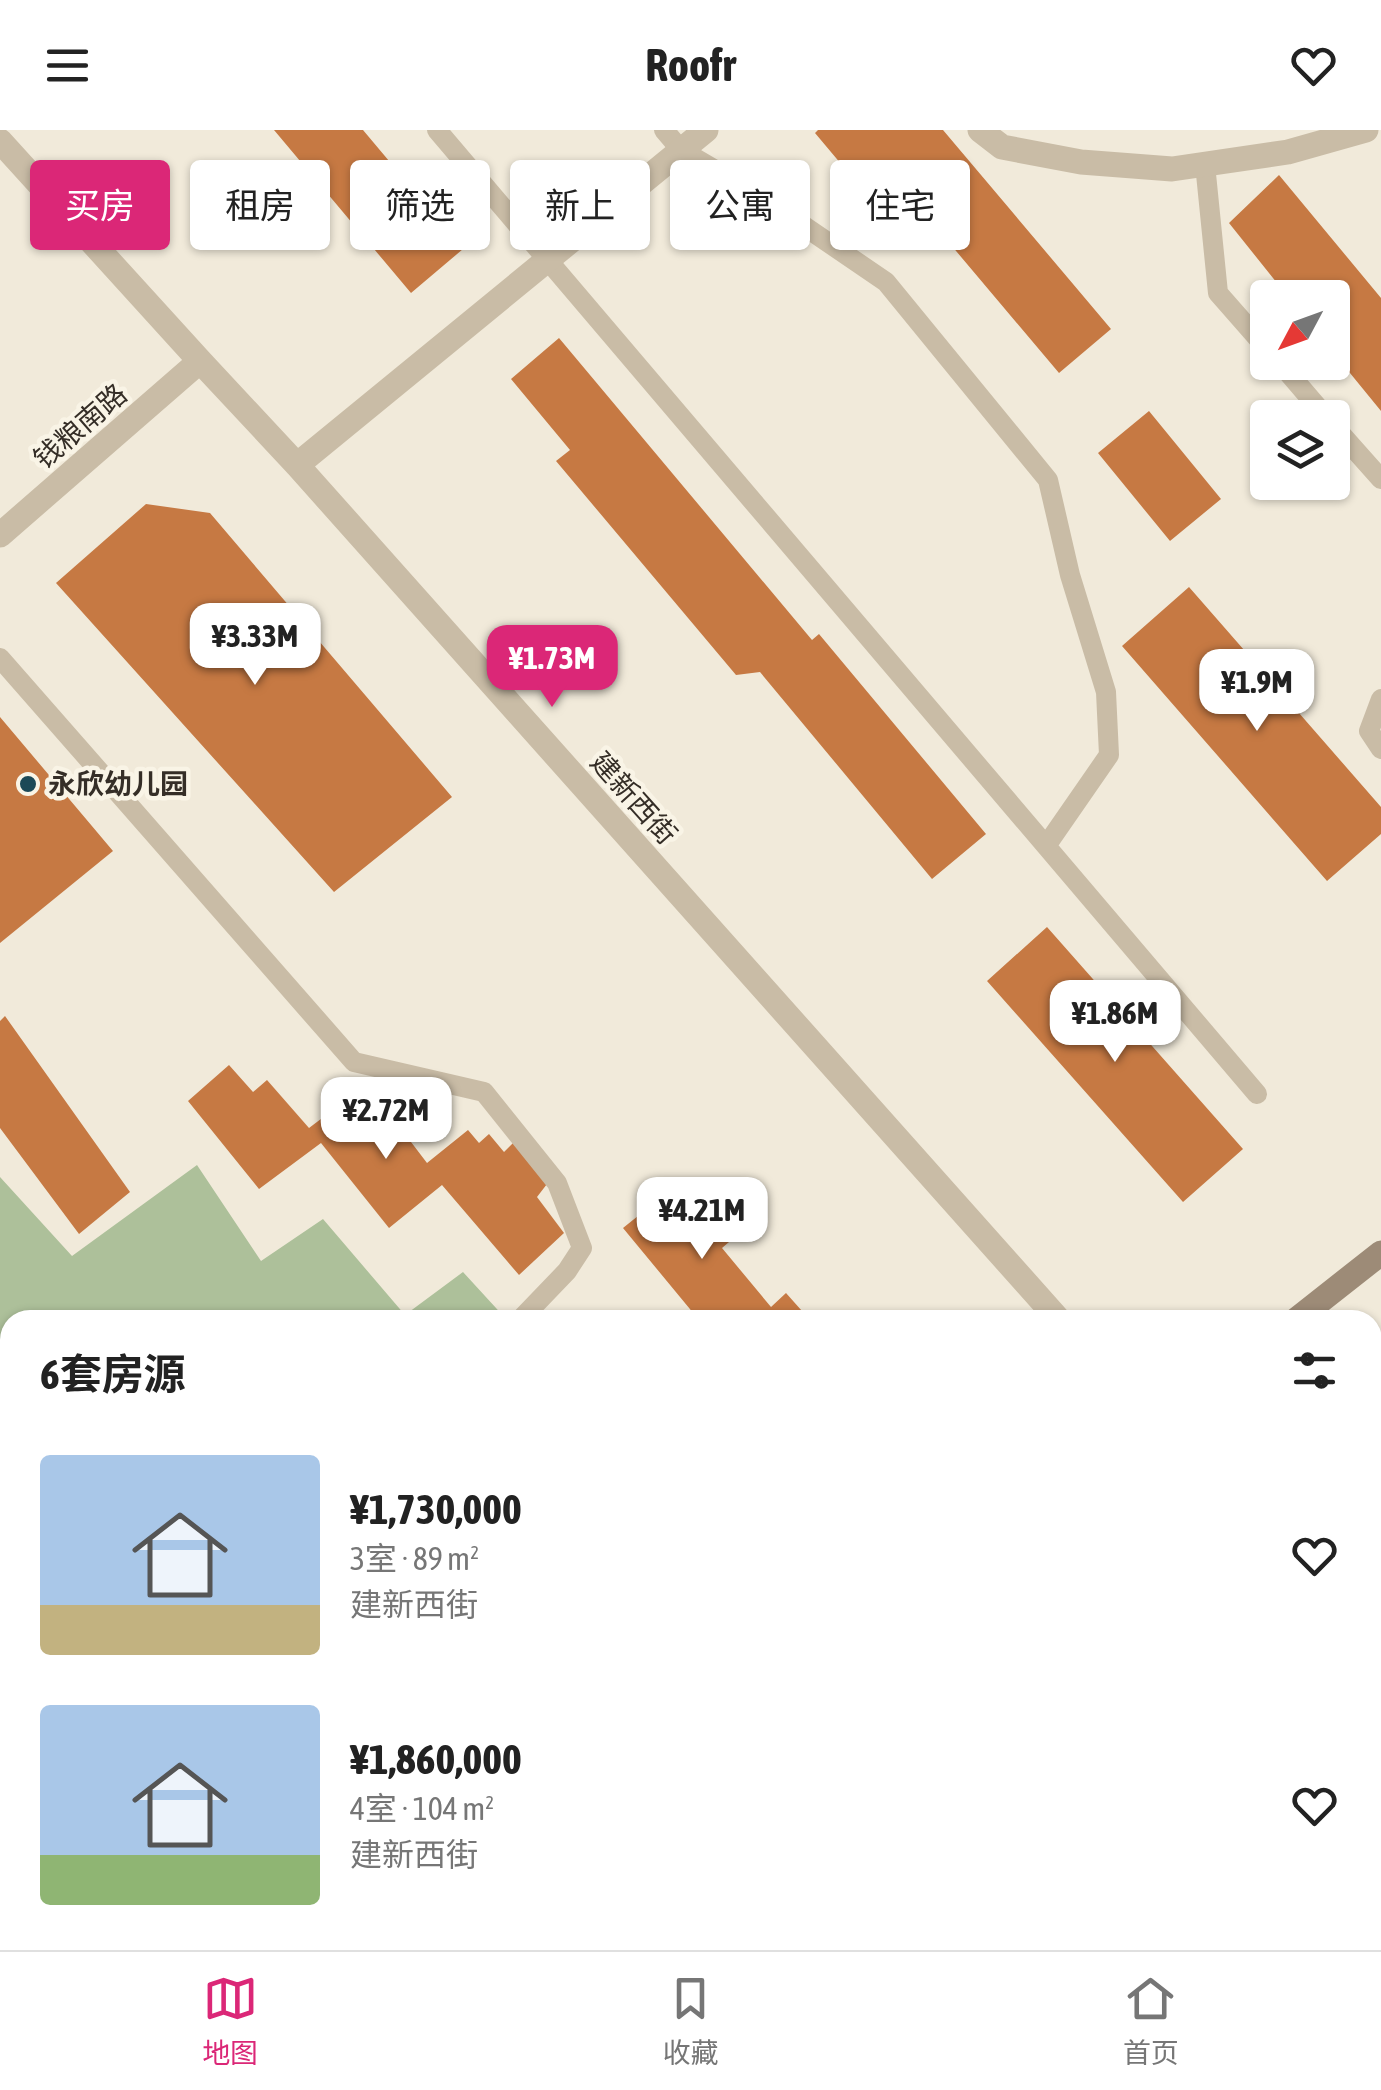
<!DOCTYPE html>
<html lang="zh">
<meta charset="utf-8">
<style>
body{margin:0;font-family:"Asap Condensed","Noto Sans SC",sans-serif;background:#f2f2f2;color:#222;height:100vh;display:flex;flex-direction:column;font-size:38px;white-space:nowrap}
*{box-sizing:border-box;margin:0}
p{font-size:32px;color:#767676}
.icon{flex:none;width:55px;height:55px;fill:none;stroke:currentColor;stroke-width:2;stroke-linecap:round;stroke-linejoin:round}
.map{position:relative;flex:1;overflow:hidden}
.details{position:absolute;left:0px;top:1180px;width:1382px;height:640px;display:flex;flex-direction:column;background:#fff;border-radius:30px 30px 0 0;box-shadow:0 2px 8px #0004}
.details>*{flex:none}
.top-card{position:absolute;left:30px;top:30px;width:1322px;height:90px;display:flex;gap:20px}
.needle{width:65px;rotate:229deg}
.controls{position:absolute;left:1250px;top:150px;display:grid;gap:20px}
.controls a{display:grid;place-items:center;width:100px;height:100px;border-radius:10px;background:#fff;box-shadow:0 2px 8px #0004;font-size:50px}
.price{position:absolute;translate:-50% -85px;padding:0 22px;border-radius:20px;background:#fff;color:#222;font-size:32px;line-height:65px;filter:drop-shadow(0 2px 5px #0008)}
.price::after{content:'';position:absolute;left:50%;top:60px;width:30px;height:22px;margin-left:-15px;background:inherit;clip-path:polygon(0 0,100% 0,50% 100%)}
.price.active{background:#db2777;color:#fff}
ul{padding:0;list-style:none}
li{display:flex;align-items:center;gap:30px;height:250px;padding:0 40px}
li span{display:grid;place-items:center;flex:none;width:280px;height:200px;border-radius:10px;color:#555}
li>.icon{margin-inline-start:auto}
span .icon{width:120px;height:120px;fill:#fffc;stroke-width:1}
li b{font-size:42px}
h2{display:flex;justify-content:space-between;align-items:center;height:120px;padding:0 40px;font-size:42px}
.chip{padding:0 35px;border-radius:10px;background:#fff;box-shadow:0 2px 8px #0004;font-size:35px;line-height:90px}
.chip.active{background:#db2777;color:#fff}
header{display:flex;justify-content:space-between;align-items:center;height:130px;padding:0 40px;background:#fff;font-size:45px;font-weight:700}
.tab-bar{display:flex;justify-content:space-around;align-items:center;height:140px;border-top:2px solid #e0e0e0;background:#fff;font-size:28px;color:#767676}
.tab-bar a{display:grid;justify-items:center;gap:5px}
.tab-bar .active{color:#db2777}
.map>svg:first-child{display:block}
.green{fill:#adc09a}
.building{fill:#c67943}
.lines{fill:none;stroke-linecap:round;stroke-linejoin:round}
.service{stroke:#c9bca6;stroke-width:20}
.minor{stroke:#c9bca6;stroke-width:25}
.secondary{stroke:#9d8b77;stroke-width:25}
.rail{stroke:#352e27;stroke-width:8;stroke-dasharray:2.5 8;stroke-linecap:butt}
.poi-dot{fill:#1c4957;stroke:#f9f4e6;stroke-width:4}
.labels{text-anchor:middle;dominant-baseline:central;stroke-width:9;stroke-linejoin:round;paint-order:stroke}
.street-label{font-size:28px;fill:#352e27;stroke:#f9f4e6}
.poi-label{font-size:28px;font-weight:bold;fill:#352e27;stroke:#f9f4e6;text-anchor:start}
</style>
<header><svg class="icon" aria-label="menu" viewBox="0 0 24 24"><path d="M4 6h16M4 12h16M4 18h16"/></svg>Roofr<svg class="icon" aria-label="heart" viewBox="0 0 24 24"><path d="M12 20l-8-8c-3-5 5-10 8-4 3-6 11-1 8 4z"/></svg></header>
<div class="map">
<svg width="1381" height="1820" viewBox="0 0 1381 1820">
<rect width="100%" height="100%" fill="#f1eada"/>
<path class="green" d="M197,1035L261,1131L323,1089L405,1185L463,1142L507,1190H10V1810H128L111,1820H0V1047L72,1126Z"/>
<path class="building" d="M274,0H363L463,119L411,163Z
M818,0H943L1111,199L1059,243L897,51L873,72L815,3Z
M1279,45L1381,168V281L1332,221V168H1289L1229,93Z
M559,208L812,510L819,504L986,704L932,749L760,542L736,545L556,331L570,320L511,249Z
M1149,281L1221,369L1170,411L1098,323Z
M146,374L210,383L452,667L334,762L56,453Z
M1189,457L1381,677V704L1327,751L1122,516Z
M0,587L113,721L0,813Z
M1047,797L1243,1019L1183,1072L987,851Z
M5,886L130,1062L79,1104L0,998V891Z
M229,935L253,962L267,950L309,998L354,964L374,986L396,967L425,1000L411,1012L427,1033L468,1000L479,1013L489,1004L504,1022L514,1012L547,1054L537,1067L564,1103L519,1145L442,1055L389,1098L321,1013L259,1059L188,971Z
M674,1057L692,1080L707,1067L736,1106L722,1118L771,1177L786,1163L810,1190H699L623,1098Z
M0,1271L10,1284V1387L0,1374Z"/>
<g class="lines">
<path class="service" d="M437,0L1257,964
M664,0L681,20L763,68L886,152L1048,350L1070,445L1106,562L1109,625L1046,716
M1205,34L1218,163L1268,220
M1279,232L1327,288
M1332,294L1381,349
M0,528L354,932L484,962L557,1053L582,1118L567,1141L520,1190
M1381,569L1369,601L1381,619"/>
<path class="minor" d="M980,0L1002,17L1081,32L1172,39L1288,22L1366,0
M0,11L200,231L297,335L1059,1190
M297,335L706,0
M0,405L200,231
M0,1532L10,1526"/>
<path class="secondary" d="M1296,1190L1381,1123
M308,1820L324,1810"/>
<path class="rail" d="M1372,1398L1381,1392
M1372,1432L1381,1426
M824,1820L837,1810
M861,1820L874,1810"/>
</g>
<circle class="poi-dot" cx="28" cy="654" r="10"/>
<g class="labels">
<g class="street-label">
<text transform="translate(80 296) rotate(-41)">钱粮南路</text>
<text transform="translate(634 668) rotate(48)">建新西街</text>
</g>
<g class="poi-label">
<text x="48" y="654">永欣幼儿园</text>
</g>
</g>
</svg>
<div class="controls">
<a><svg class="needle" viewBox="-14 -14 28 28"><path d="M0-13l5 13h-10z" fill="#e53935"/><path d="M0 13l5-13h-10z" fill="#767676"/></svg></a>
<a><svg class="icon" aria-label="layers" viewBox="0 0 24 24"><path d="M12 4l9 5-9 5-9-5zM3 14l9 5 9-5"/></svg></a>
</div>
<b class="price" style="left:255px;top:558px">¥3.33M</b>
<b class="price active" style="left:552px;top:580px">¥1.73M</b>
<b class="price" style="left:1257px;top:604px">¥1.9M</b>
<b class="price" style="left:1115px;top:935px">¥1.86M</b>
<b class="price" style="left:386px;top:1032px">¥2.72M</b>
<b class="price" style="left:702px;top:1132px">¥4.21M</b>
<div class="top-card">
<a class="chip active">买房</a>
<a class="chip">租房</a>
<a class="chip">筛选</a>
<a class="chip">新上</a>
<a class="chip">公寓</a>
<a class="chip">住宅</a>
</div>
<section class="details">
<h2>6套房源<svg class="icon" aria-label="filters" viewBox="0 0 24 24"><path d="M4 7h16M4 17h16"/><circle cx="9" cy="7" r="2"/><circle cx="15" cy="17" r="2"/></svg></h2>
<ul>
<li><span style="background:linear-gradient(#a9c7e8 75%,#c2b280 0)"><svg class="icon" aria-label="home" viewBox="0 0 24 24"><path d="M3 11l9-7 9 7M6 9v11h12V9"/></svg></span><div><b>¥1,730,000</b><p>3室 · 89 m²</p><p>建新西街</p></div><svg class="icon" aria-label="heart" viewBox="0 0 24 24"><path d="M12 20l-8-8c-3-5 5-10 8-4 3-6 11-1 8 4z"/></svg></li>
<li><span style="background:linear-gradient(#a9c7e8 75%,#8fb573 0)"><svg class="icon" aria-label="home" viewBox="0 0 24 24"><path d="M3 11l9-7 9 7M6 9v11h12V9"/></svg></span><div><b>¥1,860,000</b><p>4室 · 104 m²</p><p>建新西街</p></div><svg class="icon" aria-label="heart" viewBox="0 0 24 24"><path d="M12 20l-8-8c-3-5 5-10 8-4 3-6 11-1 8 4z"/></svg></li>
</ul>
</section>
</div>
<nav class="tab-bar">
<a class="active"><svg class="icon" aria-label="map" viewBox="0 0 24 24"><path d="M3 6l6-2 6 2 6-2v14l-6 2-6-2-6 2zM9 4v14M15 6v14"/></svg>地图</a>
<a><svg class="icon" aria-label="saved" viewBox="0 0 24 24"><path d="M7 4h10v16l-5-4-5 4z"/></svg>收藏</a>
<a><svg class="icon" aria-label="home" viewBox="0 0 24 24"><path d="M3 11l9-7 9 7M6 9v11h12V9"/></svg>首页</a>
</nav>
